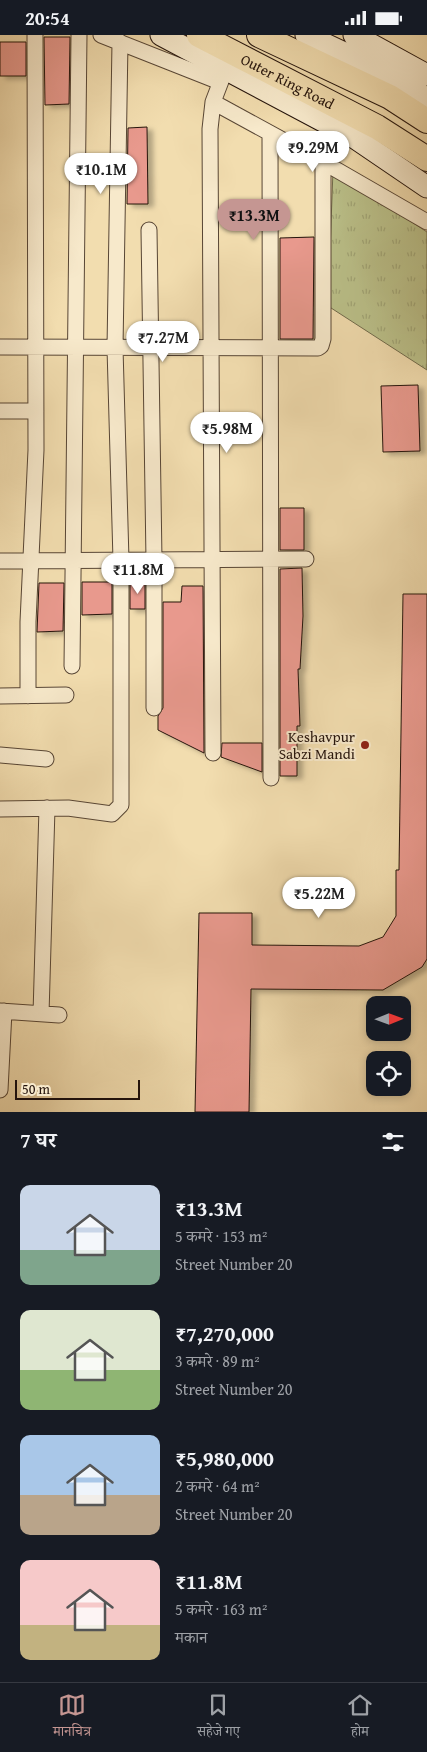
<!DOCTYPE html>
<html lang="hi">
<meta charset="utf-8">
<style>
body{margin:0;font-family:"Gentium Book Plus","Noto Serif Devanagari",serif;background:#242831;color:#f1f3f6;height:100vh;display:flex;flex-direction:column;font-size:19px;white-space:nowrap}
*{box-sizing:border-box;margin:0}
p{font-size:16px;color:#9ea1a6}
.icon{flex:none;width:28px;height:28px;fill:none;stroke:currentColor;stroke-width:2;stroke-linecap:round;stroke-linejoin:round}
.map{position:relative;height:1077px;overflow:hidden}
.details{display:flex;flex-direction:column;background:#171b24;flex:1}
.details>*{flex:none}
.needle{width:32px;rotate:89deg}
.buttons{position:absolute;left:366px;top:961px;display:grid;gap:10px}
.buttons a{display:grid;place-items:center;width:45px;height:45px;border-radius:10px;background:#171b24;box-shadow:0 2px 8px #0003;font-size:25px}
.scale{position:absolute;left:15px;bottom:12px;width:125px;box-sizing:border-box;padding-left:5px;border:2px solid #25140c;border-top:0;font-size:14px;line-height:18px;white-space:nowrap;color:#25140c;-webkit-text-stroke:4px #f7e9cb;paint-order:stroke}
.price{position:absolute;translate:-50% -42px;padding:0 11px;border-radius:18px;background:#fff;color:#222;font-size:16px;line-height:32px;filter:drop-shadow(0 1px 2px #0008)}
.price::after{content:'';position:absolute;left:50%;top:30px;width:15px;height:11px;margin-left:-8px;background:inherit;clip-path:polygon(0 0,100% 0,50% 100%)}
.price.active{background:#c59692;color:#111}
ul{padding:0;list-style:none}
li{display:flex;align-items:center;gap:15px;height:125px;padding:0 20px}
li span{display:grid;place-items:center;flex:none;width:140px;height:100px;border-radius:10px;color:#555}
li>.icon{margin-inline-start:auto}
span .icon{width:60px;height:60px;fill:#fffc;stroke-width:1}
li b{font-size:21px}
h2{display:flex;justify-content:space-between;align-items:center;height:60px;padding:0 20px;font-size:21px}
.status{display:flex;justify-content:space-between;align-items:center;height:35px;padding:0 25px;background:#171b24;direction:ltr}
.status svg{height:14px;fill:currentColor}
.tabs{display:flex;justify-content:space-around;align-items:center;height:70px;border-top:1px solid #363941;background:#171b24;font-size:14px;color:#9ea1a6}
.tabs a{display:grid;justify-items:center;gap:2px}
.tabs .active{color:#c59692}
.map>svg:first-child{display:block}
.park{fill:url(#park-tufts);stroke:#706a4b}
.building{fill:#e8998d;stroke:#25140c;filter:url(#shadow)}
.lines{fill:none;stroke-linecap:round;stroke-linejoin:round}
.street-casing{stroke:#584635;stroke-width:17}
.secondary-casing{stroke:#25140c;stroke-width:23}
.primary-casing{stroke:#25140c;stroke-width:26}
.street{stroke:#f7e9cb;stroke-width:15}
.secondary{stroke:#f7e9cb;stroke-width:21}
.primary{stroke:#f2ddaf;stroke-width:24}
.poi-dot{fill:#8f2418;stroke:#f7e9cb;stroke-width:2}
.labels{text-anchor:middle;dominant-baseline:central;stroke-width:4;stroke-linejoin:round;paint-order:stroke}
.street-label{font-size:15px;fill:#25140c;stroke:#f7e9cb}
.poi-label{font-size:15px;fill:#25140c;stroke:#f7e9cb;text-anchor:end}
</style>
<div class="status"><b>20:54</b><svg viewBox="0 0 49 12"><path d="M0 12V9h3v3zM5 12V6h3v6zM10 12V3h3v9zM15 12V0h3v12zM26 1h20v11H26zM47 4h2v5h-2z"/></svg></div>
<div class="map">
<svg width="427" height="1077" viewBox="0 0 427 1077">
<defs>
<pattern id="park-tufts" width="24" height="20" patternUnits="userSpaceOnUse" patternTransform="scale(1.25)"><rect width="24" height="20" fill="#bbc18a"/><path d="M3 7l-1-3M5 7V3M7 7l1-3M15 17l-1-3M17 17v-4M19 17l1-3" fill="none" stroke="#a1a576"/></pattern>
<filter id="shadow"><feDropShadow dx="5.5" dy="3" stdDeviation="2.5" flood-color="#0004"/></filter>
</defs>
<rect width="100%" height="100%" fill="#f2ddaf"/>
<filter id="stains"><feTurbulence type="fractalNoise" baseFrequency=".004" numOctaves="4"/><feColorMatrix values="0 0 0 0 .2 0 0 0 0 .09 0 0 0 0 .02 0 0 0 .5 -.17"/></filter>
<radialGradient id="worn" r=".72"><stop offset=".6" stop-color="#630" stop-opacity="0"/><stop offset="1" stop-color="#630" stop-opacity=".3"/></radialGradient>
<path class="park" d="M333,135L427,197V335L328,271Z"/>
<path class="building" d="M44,2H70L69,69L45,70Z
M0,7H26V41H0Z
M147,92L148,169H127L128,93Z
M314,202L313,304H280V203Z
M418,350L420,416L383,417L381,351Z
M280,473H304V515H280Z
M302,533L303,581L300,634H298L300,691H297V741H280V534Z
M130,546H145V574H130Z
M82,547H112V579L82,580Z
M39,548H64L63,596L37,597Z
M182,551H203L204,718L158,695V681L163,673V567H181Z
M403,559H427V924L422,932L383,955L251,954L249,1077H195L199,878H252V910L359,911L383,902L396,881V835H399Z
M222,708H262V737L221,722Z"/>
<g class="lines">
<g class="street-casing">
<path id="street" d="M101,0L220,47
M213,67L323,127L427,187
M270,99L271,743
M149,195L154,525V673
M0,312L318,313L321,311L323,304V127
M0,376H36
M0,526L306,524
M72,631L79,0
M0,661L66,660
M28,661V587L36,415L35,0
M213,718L210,94L213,67L226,33
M0,720L46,724
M0,774L68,773L112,779L121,770V525L115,313L120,7
M0,976L59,980
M41,979L47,773
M0,1055L4,976"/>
</g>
<g class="secondary-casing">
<path id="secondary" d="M161,0L355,103L427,152
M306,0L397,43L427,64
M354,0L427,40"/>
</g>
<g class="primary-casing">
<g id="primary">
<path id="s1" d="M199,0L377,92L427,124"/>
<path d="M259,0L390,62L427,86"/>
</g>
</g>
<use href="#street" class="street"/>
<use href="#secondary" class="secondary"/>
<use href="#primary" class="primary"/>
</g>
<circle class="poi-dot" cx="365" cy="710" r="5"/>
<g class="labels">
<g class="street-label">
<text stroke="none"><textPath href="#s1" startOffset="100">Outer Ring Road</textPath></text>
</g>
<g class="poi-label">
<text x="355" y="701">Keshavpur<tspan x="355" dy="17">Sabzi Mandi</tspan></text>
</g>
</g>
<rect width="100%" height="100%" filter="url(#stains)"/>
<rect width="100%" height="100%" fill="url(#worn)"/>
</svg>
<div class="buttons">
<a><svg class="needle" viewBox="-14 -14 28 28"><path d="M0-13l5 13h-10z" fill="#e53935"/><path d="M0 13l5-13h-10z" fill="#9ea1a6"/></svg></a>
<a><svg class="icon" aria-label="locate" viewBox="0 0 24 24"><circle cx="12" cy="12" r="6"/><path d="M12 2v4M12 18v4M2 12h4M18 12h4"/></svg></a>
</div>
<div class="scale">50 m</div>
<b class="price" style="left:313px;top:138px">₹9.29M</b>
<b class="price" style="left:101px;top:160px">₹10.1M</b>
<b class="price active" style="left:254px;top:206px">₹13.3M</b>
<b class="price" style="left:163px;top:328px">₹7.27M</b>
<b class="price" style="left:227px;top:419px">₹5.98M</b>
<b class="price" style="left:138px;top:560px">₹11.8M</b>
<b class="price" style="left:319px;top:884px">₹5.22M</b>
</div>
<section class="details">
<h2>7 घर<svg class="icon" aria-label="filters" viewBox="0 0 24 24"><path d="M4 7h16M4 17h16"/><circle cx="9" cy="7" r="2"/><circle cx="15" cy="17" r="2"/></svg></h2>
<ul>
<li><span style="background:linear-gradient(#c9d6e8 65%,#7fa58c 0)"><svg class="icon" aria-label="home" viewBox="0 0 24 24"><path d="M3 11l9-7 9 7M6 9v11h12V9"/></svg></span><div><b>₹13.3M</b><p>5 कमरे · 153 m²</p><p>Street Number 20</p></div></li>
<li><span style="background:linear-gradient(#dfe7d0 60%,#8fb573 0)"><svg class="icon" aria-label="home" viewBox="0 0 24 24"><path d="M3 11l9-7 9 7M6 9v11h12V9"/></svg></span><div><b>₹7,270,000</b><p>3 कमरे · 89 m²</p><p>Street Number 20</p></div></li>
<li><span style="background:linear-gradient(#a9c7e8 60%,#b9a48a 0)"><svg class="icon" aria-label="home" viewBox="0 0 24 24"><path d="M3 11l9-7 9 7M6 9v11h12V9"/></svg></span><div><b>₹5,980,000</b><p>2 कमरे · 64 m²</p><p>Street Number 20</p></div></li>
<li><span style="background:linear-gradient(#f6c9c9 65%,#c2b280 0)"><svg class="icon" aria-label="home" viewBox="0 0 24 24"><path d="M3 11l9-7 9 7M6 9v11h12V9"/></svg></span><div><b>₹11.8M</b><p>5 कमरे · 163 m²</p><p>मकान</p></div></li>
</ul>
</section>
<nav class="tabs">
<a class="active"><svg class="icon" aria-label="map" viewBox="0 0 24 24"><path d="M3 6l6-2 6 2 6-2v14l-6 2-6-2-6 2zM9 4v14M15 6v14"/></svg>मानचित्र</a>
<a><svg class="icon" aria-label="saved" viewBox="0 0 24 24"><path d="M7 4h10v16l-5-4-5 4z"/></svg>सहेजे गए</a>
<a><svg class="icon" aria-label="home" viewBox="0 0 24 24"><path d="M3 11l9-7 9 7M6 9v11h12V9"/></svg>होम</a>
</nav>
